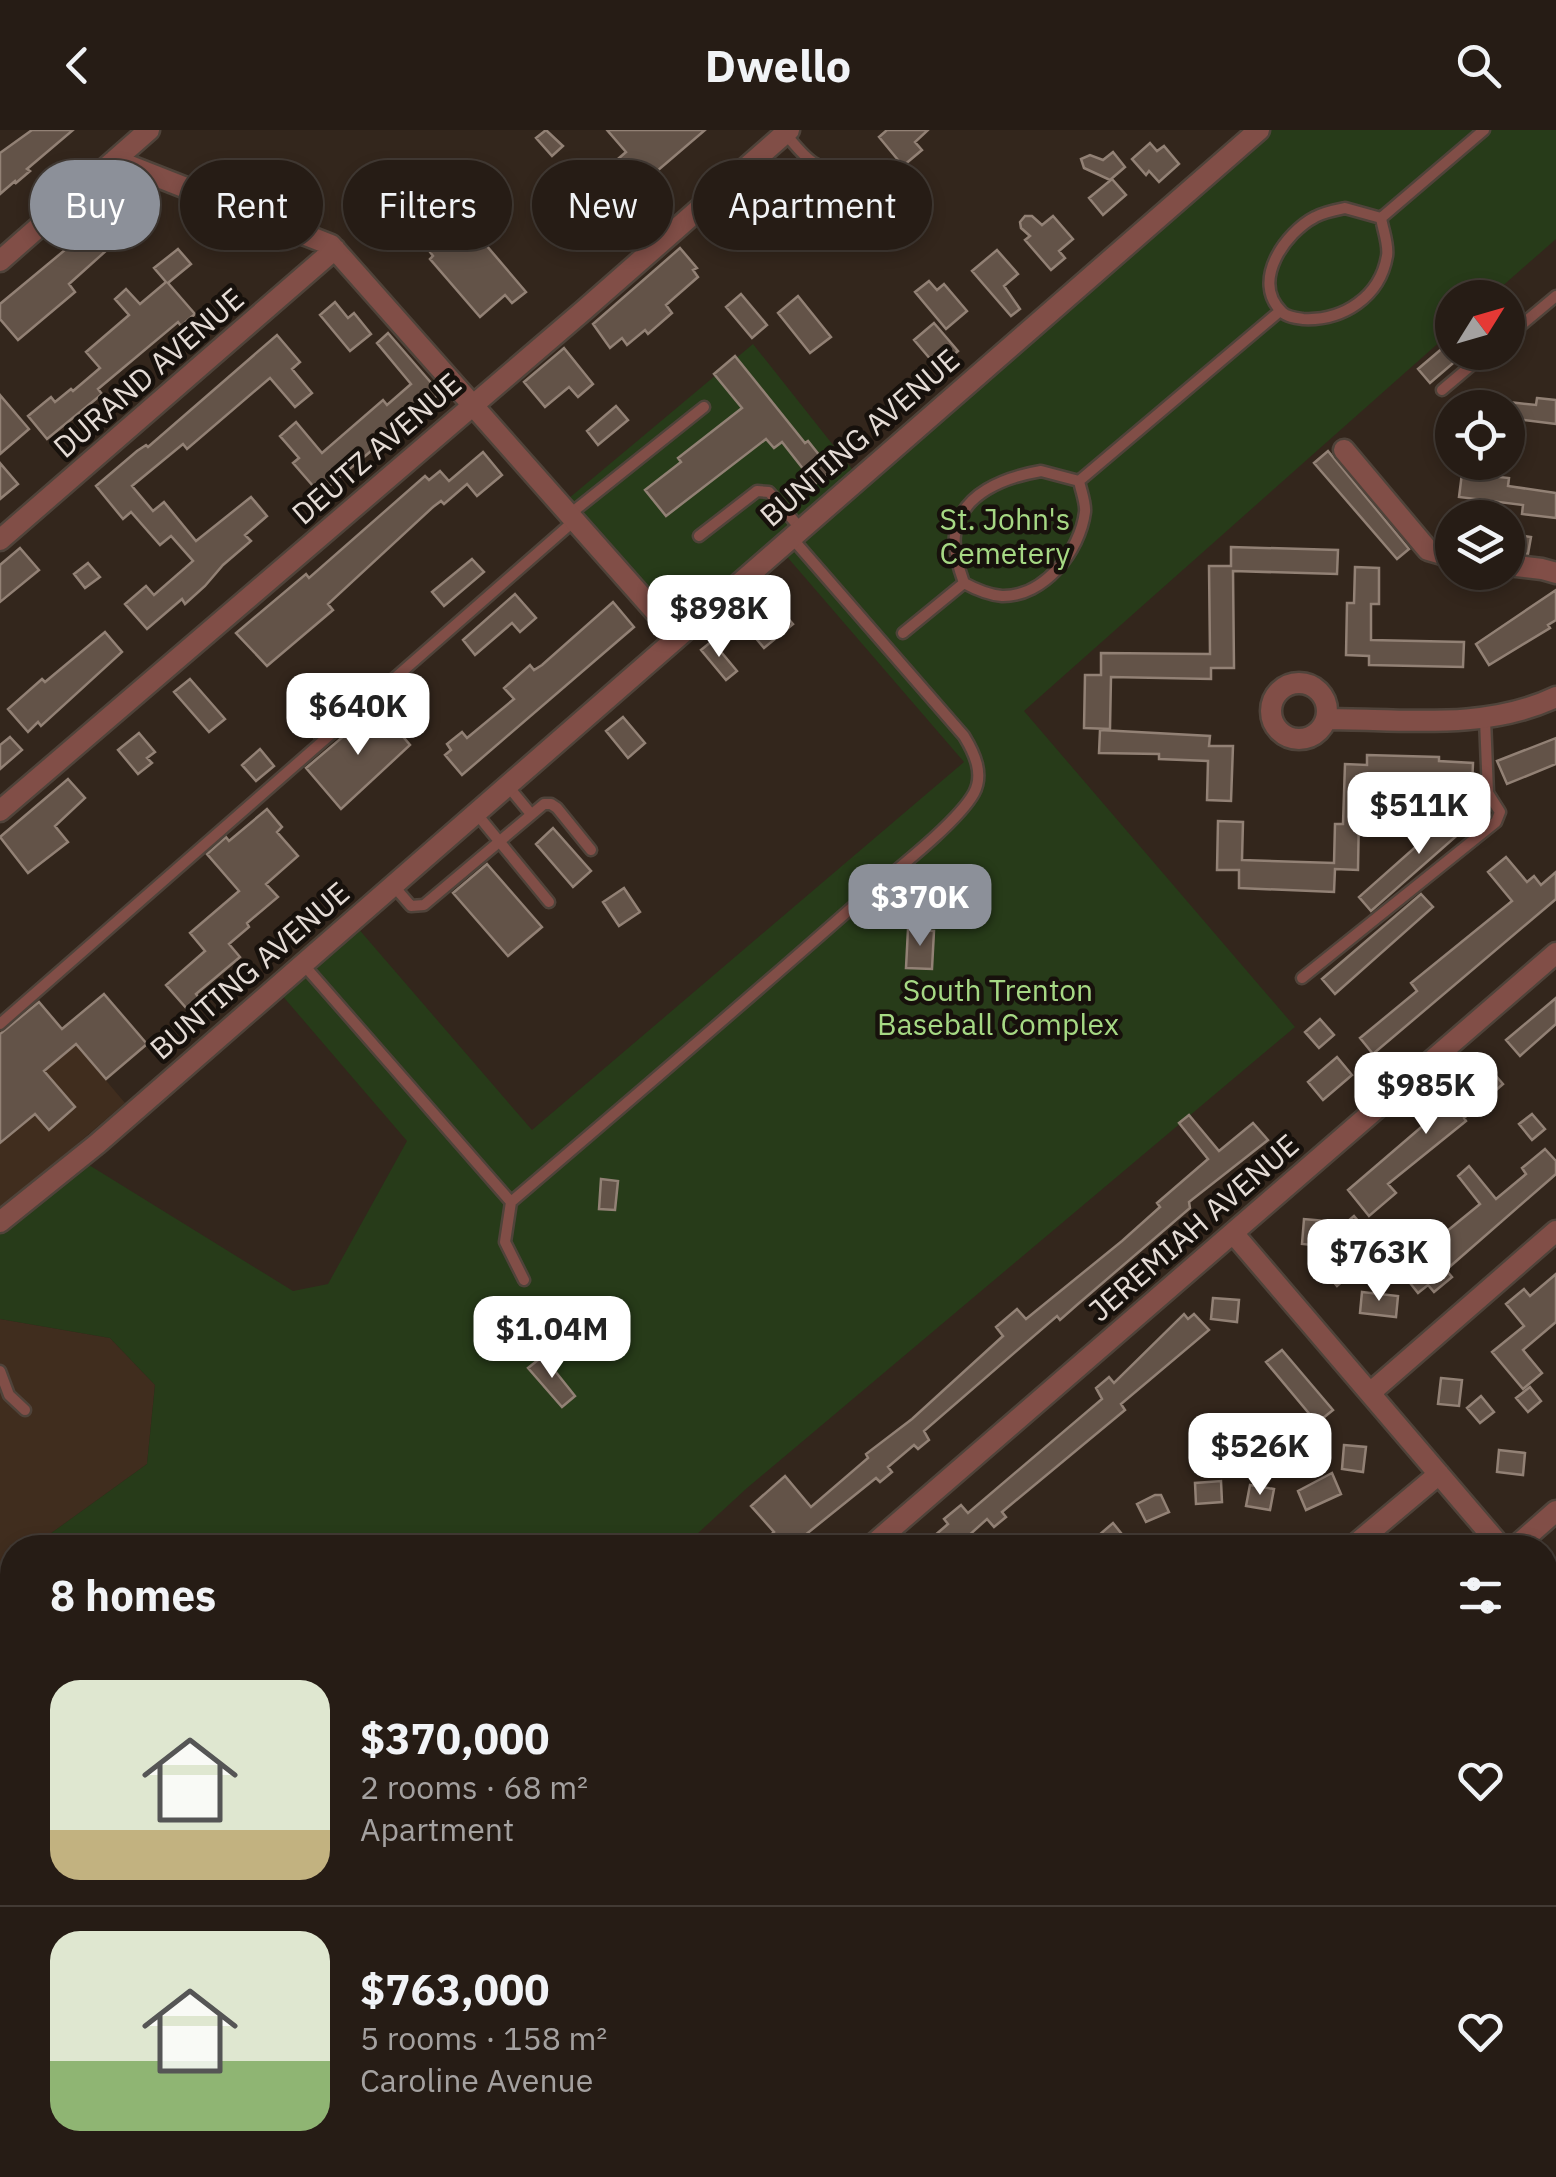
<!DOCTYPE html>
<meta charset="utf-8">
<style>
body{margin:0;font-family:"IBM Plex Sans",sans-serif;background:#322922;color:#f1f3f6;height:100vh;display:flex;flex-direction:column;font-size:38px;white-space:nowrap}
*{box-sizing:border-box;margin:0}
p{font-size:32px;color:#a4a1a0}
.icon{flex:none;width:55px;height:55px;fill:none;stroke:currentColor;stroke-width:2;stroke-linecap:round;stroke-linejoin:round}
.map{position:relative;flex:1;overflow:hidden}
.panel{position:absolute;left:0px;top:1405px;width:1558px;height:642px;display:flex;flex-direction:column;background:#261c15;border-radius:40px 40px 0 0;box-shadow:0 5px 15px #0003,0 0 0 2px #423a34}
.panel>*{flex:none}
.guide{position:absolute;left:30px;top:30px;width:1000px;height:90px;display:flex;gap:20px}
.needle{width:65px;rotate:53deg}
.controls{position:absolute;left:1435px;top:150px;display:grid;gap:20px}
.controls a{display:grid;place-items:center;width:90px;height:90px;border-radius:50%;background:#261c15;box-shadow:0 5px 15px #0003,0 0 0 2px #423a34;font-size:50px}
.price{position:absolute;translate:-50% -85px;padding:0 22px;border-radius:20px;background:#fff;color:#222;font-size:32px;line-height:65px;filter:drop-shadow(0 2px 5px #0008)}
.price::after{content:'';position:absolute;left:50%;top:60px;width:30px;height:22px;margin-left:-15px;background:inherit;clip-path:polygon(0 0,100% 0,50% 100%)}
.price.selected{background:#8c9099;color:#fff}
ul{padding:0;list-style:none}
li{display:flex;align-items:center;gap:30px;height:250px;padding:0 50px}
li+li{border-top:2px solid #423a34}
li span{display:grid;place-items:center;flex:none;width:280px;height:200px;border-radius:30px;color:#555}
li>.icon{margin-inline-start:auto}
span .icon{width:120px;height:120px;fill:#fffc;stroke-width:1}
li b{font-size:42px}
h2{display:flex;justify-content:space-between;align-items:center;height:120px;padding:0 50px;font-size:42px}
.pill{padding:0 35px;border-radius:45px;background:#261c15;box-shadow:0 5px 15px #0003,0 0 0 2px #423a34;font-size:35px;line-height:90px}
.pill.selected{background:#8c9099;color:#fff}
header{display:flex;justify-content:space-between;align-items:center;height:130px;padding:0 50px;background:#261c15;font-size:45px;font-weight:700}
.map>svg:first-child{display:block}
.built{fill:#402d1e}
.green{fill:#273b19}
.building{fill:#635348;stroke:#928175;stroke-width:2.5}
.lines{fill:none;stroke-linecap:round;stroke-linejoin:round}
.service-casing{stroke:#4f433a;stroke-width:15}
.minor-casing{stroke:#4f433a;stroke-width:25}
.service{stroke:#814e47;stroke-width:10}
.minor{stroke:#814e47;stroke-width:20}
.labels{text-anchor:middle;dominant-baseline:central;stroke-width:9;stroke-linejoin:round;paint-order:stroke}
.street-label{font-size:30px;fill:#e5dcd6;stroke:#17110c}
.park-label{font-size:30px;fill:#a6d984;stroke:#17110c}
</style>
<header><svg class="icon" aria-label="back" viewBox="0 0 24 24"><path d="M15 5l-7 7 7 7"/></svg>Dwello<svg class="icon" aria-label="search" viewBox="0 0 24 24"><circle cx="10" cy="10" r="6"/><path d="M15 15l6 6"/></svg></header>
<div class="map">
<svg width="1556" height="2047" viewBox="0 0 1556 2047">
<rect width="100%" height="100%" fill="#33261c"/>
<path class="built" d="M29,859L125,973L0,1080V884Z
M0,1189L110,1208L155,1255L147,1334L32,1417L12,1418V1432L0,1441Z
M1556,1667V1909L1545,1919V1676Z"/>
<path class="green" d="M1253,0H1556V109L1490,167L1452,168V201L1024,581L1295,897L747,1358L683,1417H32L147,1334L155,1255L110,1208L0,1189V1080L68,1022L293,1161L328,1154L407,1011L268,849L344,782L532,1000L964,632L776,414L666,508L556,379L753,214L856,344Z
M12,1432V2035H1545V1946L1556,1944V2047H0V1441Z"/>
<path class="building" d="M32,0H73L27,39L30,41L16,53L15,51L0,64V23Z
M546,0L563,16L552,26L536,8Z
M607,0H705L636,59L639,63L614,84L589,54L626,22Z
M887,0H928L915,12L922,20L903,36L879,7Z
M1150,13L1157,21L1164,16L1179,34L1159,52L1149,41L1146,45L1132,29Z
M1113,22L1125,37L1110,50L1084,38L1081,29L1090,25L1103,30Z
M799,38L835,82L823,92L807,74L795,84L774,59Z
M1112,49L1126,65L1103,85L1089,68Z
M881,51L910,85L875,115L846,81Z
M131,65L147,84L69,154L75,162L18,210L0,189V174Z
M1025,86H1032L1042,95L1053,86L1073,109L1059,121L1065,128L1051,140L1025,110L1030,106L1021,98L1020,92Z
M462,94L466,98L469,95L526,162L512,173L505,165L480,187L430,129L433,126L430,122Z
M680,118L697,138L693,140L698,147L666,175L672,183L648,204L645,200L627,215L622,208L610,218L593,194Z
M178,119L191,134L168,153L195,184L181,196L178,192L98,259L102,264L47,309L28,286L51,267L55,272L71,259L73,261L100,238L86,222L129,185L115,169L126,159L140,174L166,152L154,138Z
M997,120L1018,144L1004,156L1020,179L1011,186L972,141Z
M929,151L937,160L944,154L967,181L946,199L915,162Z
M741,164L767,195L752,208L726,177Z
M798,166L831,207L810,223L778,183Z
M335,172L348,188L354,183L371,204L350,221L320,185Z
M934,193L958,221L938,238L914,210Z
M388,203L440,263L320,364L293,333L299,328L280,306L296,292L322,323L383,270L387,275L411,254L377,213Z
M277,205L300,232L292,239L312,263L295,277L270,248L187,319L183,314L132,356L153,381L164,372L196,411L251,367L267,386L245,405L251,411L223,435L205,456L185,474L182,469L147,499L125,474L146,456L154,465L193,431L171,406L160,415L131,382L123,389L96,356L137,321L146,315L148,317Z
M1452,210V222H1466L1430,253L1418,239Z
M564,218L593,254L578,267L569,257L545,277L524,252Z
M735,226L805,313L808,311L832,341L815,354L782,312L774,318L766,309L666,386L645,360L681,332L678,328L742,278L714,244Z
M0,265L29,299L0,324Z
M1537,268L1556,270V294L1508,288V272L1536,275Z
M616,276L628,290L598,315L587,301Z
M1328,321L1409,419L1397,429L1314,333Z
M483,322L502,345L477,366L467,354L444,374L441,371L433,377L328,474L333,480L267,536L236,503L306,444L309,448L425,346L429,350L440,341L449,351Z
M0,333L18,354L0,369Z
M1462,343L1509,348L1508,356L1556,363V388L1522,384L1523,375L1459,367Z
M1508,404L1531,407L1528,424L1508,422Z
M1231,417L1338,420L1337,444L1233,441L1234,538H1211V549L1111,547L1110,599L1084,598L1085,545H1101V523L1210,524L1209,436H1231Z
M20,418L39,440L0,472V435Z
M472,429L484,442L444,476L432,462Z
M88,433L100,447L85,458L74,444Z
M1355,437L1379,438V474H1371V510L1464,512L1463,537L1369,535V526L1346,525L1347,473H1354Z
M1556,460V490L1548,495L1550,498L1489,535L1476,514Z
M515,464L536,488L520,502L512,493L475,525L463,510Z
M771,469L793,494L764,518L743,493Z
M613,472L634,497L462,645L445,625L451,620L447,614L462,602L467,608L514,569L504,558L530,535L534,540L542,535Z
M105,502L122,522L41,596L38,592L28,602L8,579L42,549L45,552Z
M712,511L737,541L726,550L701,520Z
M190,549L225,589L209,602L174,562Z
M331,570L342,583L314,607L296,585L309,574L317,582Z
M378,577L410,615L341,679L306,638Z
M623,587L645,613L628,628L606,601Z
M1100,600L1210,606L1209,616H1233L1231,671L1207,670L1208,631L1159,629V624L1099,623Z
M139,603L155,622L147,628L152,633L138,644L118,620Z
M10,607L22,620L0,639V615Z
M1556,608V634L1507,654L1497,631Z
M260,619L274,636L256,651L242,635Z
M1367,625L1439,627V631L1473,633L1472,657L1368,651L1367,684L1359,683L1358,740L1335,739L1334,762L1239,758V740H1217L1218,691L1243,692L1242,730L1334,733L1335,694H1343L1345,634L1367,635Z
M68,649L85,668L55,696L68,712L28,743L0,707Z
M1465,673L1478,687L1371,781L1359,767Z
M267,679L282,697L277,702L298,726L266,754L278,767L247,793L249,797L229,814L240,827L196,864L199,868L187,879L166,855L205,821L190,803L239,761L207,724L226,707L229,711Z
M553,698L591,741L573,757L536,714Z
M1506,727L1527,752L1534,746L1541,755L1556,742V769L1373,924L1360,908L1417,861L1411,853L1512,771L1488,742Z
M487,734L542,797L508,826L453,763Z
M624,758L640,782L619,796L603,772Z
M1421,764L1433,777L1335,864L1322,849Z
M908,799L934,801L932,839L906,838Z
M104,864L147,914L106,949L76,914L44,941L75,977L49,1000L35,984L0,1013V904L39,872L62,899Z
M1556,868V894L1520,926L1506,910Z
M1320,889L1334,905L1319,918L1305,902Z
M1478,925L1503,954L1464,988L1466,991L1388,1054L1396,1063L1369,1086L1348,1060L1468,957L1457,943Z
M1337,927L1352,945L1323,970L1308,952Z
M1532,984L1545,999L1532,1010L1519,994Z
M1189,985L1219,1021L1253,993L1268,1010L1189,1072L1190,1078L1078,1174L1060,1190L1057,1186L924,1301L929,1310L918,1319L914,1315L888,1337L892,1342L880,1352L876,1348L789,1418H756L774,1402L751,1376L785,1346L811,1377L868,1328L866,1324L912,1289L1003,1206L996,1197L1017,1179L1026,1189L1122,1111L1160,1077L1157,1073L1208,1029L1179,993Z
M1545,1019L1556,1031V1044L1446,1140L1452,1147L1434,1162L1428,1155L1418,1163L1406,1148L1415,1140L1409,1134L1428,1118L1418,1107L1432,1096L1441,1106L1480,1074L1458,1046L1469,1036L1496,1069L1526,1044L1522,1038Z
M601,1049L618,1051L615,1080L599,1079Z
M1354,1086L1378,1114L1350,1138L1353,1142L1337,1156L1320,1136L1342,1118L1302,1114L1304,1089L1325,1091L1323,1112Z
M1556,1144V1192L1523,1220L1542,1243L1523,1259L1492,1222L1524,1196L1506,1174L1524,1159L1530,1166Z
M1362,1162L1398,1166L1396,1187L1360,1183Z
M1213,1168L1239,1170L1237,1192L1211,1189Z
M1184,1184L1188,1189L1194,1184L1209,1200L1121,1274L1125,1280L1002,1382L1006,1387L994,1397L987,1389L955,1418H920L948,1394L944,1389L961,1375L968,1383L1102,1269L1096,1258L1109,1247L1114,1253Z
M1282,1220L1333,1280L1317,1293L1266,1232Z
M543,1226L575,1266L562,1277L528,1238Z
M1441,1248L1462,1250L1459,1276L1438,1274Z
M1530,1257L1541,1271L1528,1282L1516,1268Z
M1481,1266L1494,1282L1480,1293L1467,1278Z
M1344,1315L1366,1317L1363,1342L1342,1339Z
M1499,1320L1525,1323L1523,1345L1497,1342Z
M1332,1343L1341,1364L1306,1380L1298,1361Z
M1221,1351L1222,1372L1196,1374L1195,1353Z
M1250,1355L1274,1359L1270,1380L1246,1376Z
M1155,1365H1161L1169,1382L1146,1392L1137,1374Z
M1113,1393L1133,1418H1084Z"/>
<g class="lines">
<g class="service-casing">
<path id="service" d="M785,3C819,46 819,34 865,49
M1345,78L1381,88C1383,100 1389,115 1387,126C1380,167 1343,191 1303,189C1296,188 1287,187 1282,182C1250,151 1286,102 1315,87C1324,82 1335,80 1345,78Z
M1381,88L1484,0
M1508,206L1556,166
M1442,260L1487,222
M1041,341L1079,351C1081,361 1086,373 1085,382C1080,421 1044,467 1002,466C989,465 975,459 964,453C959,439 953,420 955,405C960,363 1006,347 1041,341Z
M1079,351L1280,181
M570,384L704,277
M699,406L757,361L769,362L800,398
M903,503L964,453
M507,655L531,684
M476,683L549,772
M392,754L411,776L424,775L544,674H551L557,678L591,720
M303,834L511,1072
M1302,848L1496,692L1500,682L1488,663L1485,589
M0,894L574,391
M524,1150L505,1112L511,1072C627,973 743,874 857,773C887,747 957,694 974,663C984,644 975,624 964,606L791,407
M0,1241L9,1265L25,1280"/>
</g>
<g class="minor-casing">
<path id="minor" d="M115,30L331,115L667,495L679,503
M0,131L149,0
M1344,320L1428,420L1452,427
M0,410L335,119
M1508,435L1542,439L1556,443
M1271 581a28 28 0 1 1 56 0a28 28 0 1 1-56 0Z
M1326,589C1402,589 1485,601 1556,567
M0,681L583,181L789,0
M0,1092L97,1014L1259,0
M1233,1103L1502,1418
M1370,1263L1556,1101
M869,1418L1556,823
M1351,1418L1439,1344
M1514,1418L1556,1381
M1545,1468L1556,1481
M1545,1664L1556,1654
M1545,1942L1556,1933
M1113,2047L1125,2035"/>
</g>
<use href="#service" class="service"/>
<use href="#minor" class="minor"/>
</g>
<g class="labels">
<g class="street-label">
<text transform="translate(148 242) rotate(-41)">DURAND AVENUE</text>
<text transform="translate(859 307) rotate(-41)">BUNTING AVENUE</text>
<text transform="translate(376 318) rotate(-41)">DEUTZ AVENUE</text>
<text transform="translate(249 840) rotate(-41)">BUNTING AVENUE</text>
<text transform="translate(1193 1097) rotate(-41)">JEREMIAH AVENUE</text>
</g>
<g class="park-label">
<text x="1005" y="388">St. John's<tspan x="1005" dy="34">Cemetery</tspan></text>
<text x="998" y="859">South Trenton<tspan x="998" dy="34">Baseball Complex</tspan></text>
</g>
</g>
</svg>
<div class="controls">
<a><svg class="needle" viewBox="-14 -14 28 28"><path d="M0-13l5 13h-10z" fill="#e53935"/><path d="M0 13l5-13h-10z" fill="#a4a1a0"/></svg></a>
<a><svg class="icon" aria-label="locate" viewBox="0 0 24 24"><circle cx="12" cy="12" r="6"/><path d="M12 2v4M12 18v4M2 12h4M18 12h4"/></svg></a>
<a><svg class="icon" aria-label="layers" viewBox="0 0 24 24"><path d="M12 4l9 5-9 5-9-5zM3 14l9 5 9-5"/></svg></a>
</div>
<b class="price" style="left:719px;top:530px">$898K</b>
<b class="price" style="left:358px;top:628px">$640K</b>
<b class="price" style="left:1419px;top:727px">$511K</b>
<b class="price selected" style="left:920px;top:819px">$370K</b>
<b class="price" style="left:1426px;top:1007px">$985K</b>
<b class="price" style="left:1379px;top:1174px">$763K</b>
<b class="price" style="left:552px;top:1251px">$1.04M</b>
<b class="price" style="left:1260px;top:1368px">$526K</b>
<div class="guide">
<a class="pill selected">Buy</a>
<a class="pill">Rent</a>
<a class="pill">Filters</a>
<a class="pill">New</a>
<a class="pill">Apartment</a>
</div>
<section class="panel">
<h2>8 homes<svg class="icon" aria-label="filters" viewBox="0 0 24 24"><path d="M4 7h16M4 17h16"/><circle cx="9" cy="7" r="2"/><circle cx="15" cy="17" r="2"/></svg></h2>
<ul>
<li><span style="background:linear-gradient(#dfe7d0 75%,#c2b280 0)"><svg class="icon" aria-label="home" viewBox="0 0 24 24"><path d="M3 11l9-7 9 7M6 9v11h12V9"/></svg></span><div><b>$370,000</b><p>2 rooms · 68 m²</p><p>Apartment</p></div><svg class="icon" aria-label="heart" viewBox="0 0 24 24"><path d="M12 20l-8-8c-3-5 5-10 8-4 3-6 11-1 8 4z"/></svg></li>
<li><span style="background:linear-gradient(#dfe7d0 65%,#8fb573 0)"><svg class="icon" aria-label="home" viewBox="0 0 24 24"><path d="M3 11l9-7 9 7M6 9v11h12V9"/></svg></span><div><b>$763,000</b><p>5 rooms · 158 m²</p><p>Caroline Avenue</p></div><svg class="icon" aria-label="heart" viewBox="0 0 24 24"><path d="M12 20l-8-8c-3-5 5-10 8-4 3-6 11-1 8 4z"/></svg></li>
</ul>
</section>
</div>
